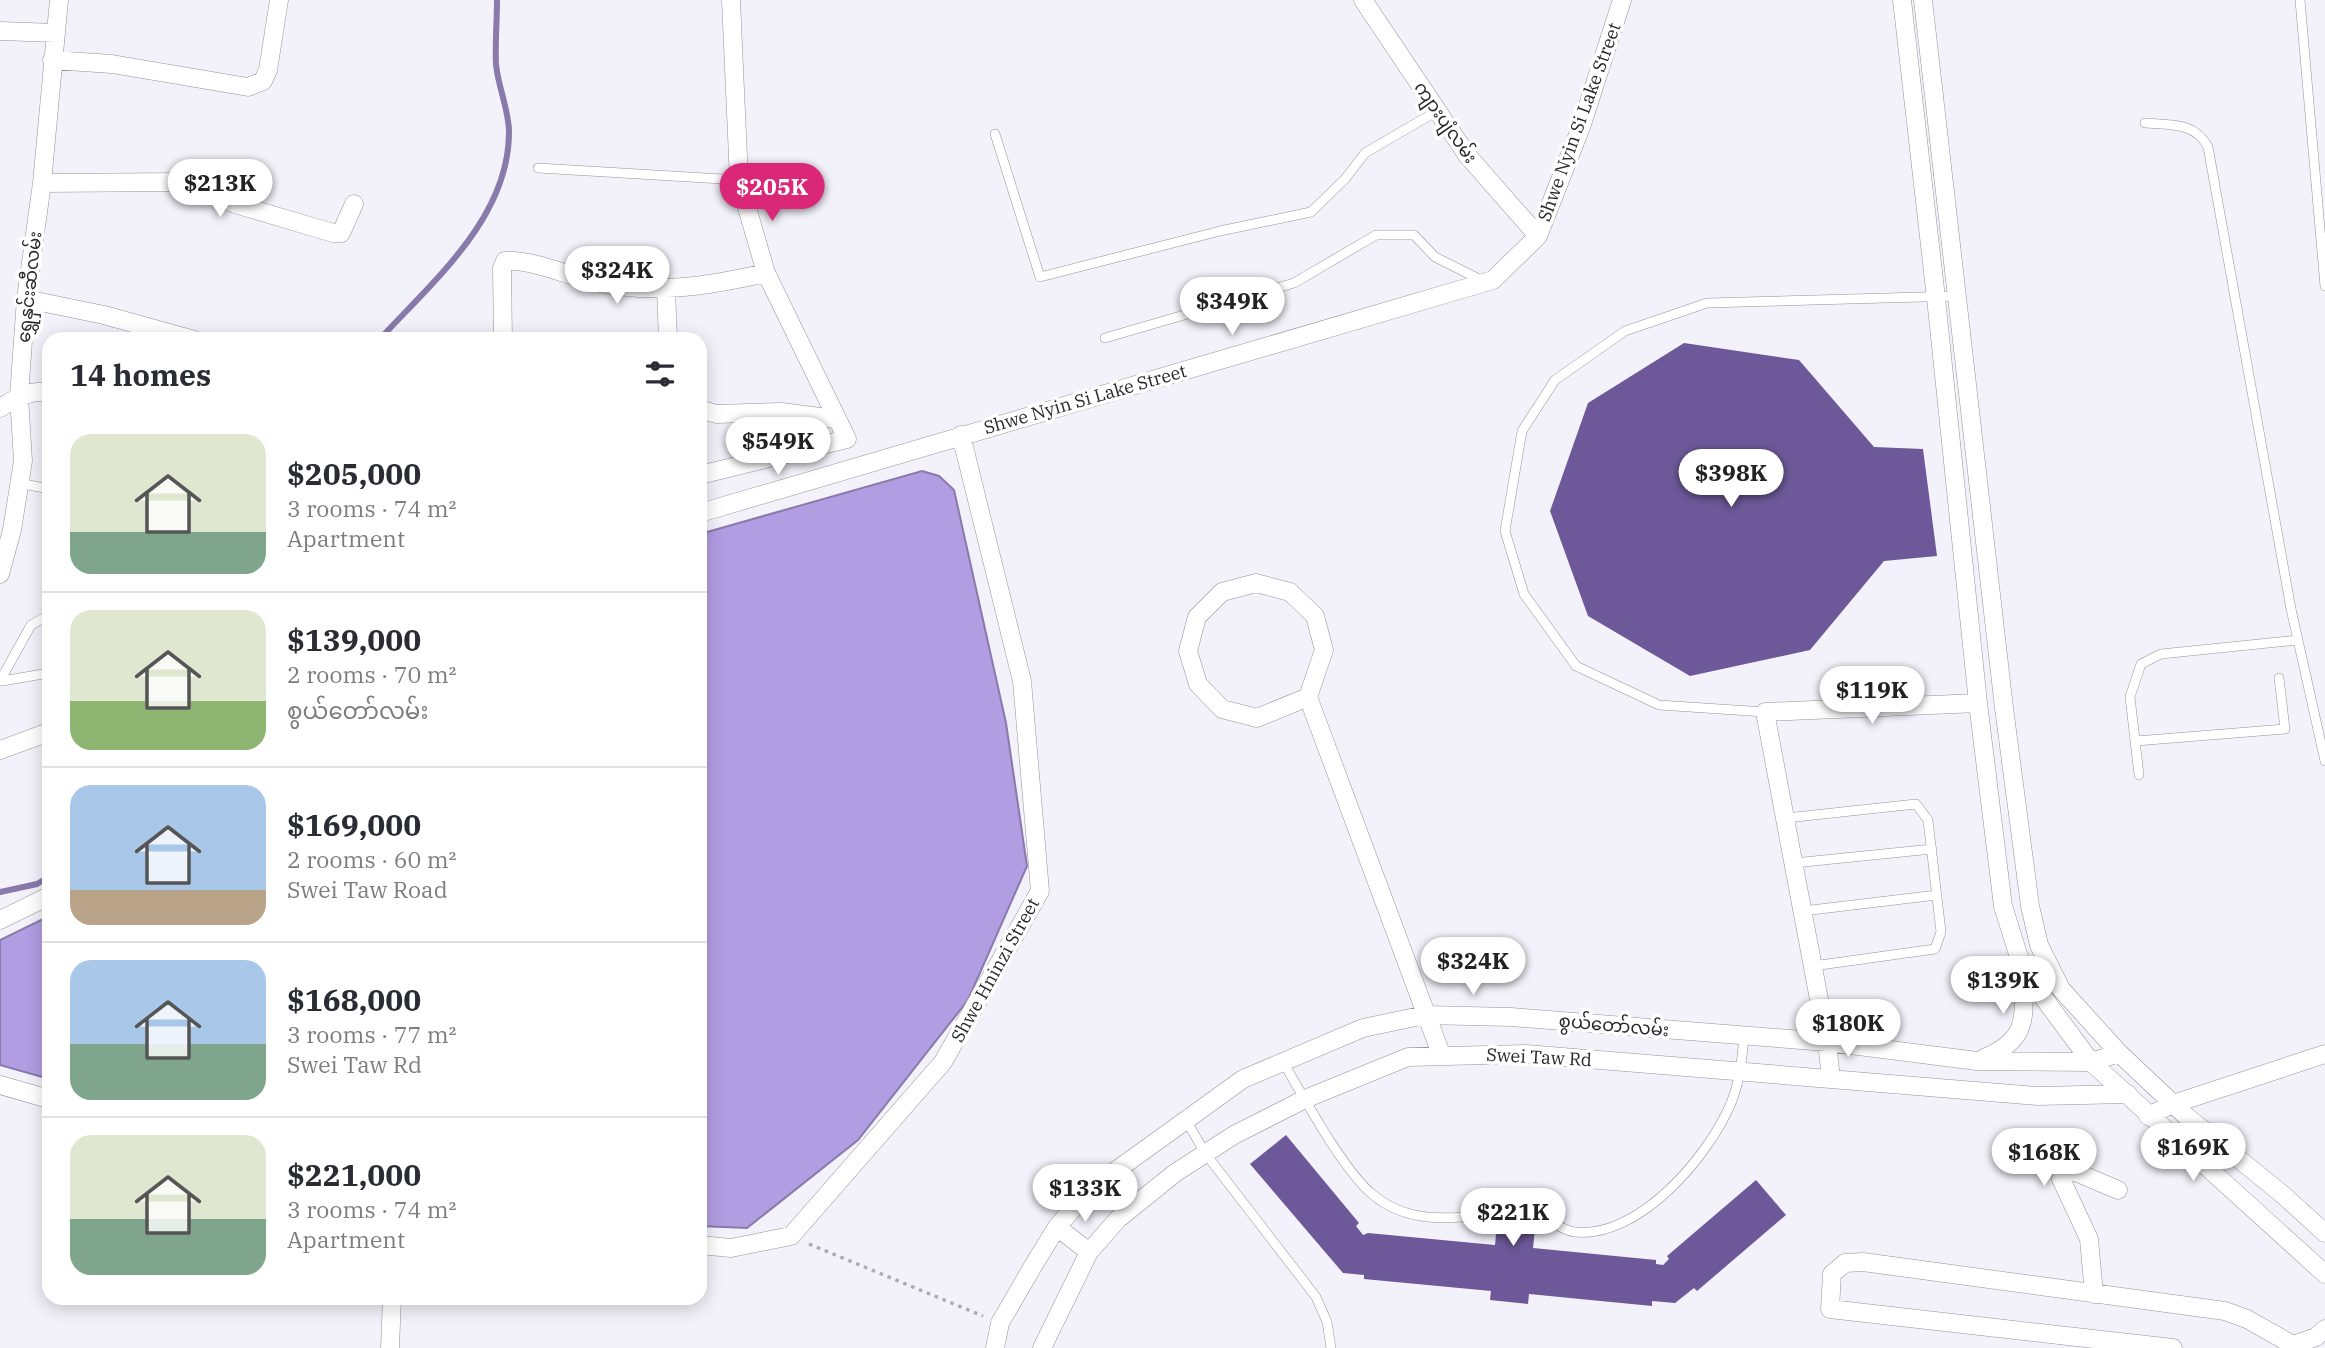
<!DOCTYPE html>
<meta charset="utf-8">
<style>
body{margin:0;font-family:"IBM Plex Serif","Noto Sans Myanmar",serif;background:#f2f2f3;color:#2b2b33;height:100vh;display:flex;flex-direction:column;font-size:26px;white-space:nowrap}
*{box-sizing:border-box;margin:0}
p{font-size:23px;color:#7c7c81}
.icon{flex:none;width:38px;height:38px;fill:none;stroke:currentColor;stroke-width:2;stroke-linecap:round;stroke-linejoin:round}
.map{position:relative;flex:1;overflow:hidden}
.drawer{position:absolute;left:42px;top:332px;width:665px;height:973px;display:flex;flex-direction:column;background:#fff;border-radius:21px;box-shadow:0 4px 18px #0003}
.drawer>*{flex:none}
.price{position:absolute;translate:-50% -60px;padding:0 16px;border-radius:24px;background:#fff;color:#222;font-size:23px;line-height:46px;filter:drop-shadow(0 2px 4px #0008)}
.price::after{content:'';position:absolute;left:50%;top:42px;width:21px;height:16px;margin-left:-10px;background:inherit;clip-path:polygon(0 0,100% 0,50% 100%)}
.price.selected{background:#db2777;color:#fff}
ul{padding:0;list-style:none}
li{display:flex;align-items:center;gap:21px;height:175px;padding:0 28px}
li+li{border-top:2px solid #e1e1e2}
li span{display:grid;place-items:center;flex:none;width:196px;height:140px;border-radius:21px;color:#555}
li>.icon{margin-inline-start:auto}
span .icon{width:84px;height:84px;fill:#fffc;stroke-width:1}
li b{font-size:30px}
h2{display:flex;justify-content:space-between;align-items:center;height:84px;padding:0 28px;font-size:30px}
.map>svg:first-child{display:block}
.water{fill:#b19de2;stroke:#887aaa;stroke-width:2}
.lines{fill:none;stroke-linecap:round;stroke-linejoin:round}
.stream{stroke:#887aaa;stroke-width:6}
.building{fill:#6d5999}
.service-casing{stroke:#949399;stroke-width:10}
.minor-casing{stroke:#949399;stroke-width:19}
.path{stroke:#acabb0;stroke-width:3.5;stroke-dasharray:3.5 5;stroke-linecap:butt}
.service{stroke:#fff;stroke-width:9}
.minor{stroke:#fff;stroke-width:18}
.labels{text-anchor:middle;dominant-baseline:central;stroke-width:7;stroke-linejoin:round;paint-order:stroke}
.street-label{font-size:18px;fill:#272729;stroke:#fff}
</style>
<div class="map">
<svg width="2325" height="1348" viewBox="0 0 2325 1348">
<rect width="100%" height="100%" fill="#f3f1f9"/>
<path class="water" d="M922,471L939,476L954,490L1006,723L1027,866L968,1000L858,1140L747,1228L700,1226V534Z
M49,916V1079L0,1065V940Z"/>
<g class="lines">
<path class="stream" d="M379,340C433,281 509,218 509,132C509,110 498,87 496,64C495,43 497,21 497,0
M0,892L37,884L49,877"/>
</g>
<path class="building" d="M1684,343L1799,360L1874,447L1923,449L1937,556L1884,561L1810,650L1690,676L1588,616L1550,511L1588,403Z
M1286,1135L1359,1223L1356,1226L1363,1235L1368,1233L1495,1245L1497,1224L1535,1228L1533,1248L1656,1260V1264L1663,1265L1669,1259L1667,1256L1756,1180L1786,1215L1697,1291L1694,1288L1675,1303L1652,1301V1306L1529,1294L1528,1304L1490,1300L1491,1291L1364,1279V1275L1343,1273L1250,1164Z"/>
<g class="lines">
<g class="service-casing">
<path id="service" d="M2300,0L2325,286
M2145,123C2171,125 2195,122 2208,147L2291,609L2325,761
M995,134L1040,277L1220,231L1311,212L1345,179L1365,153L1437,111
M538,168L739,180
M1105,338L1294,283L1376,235H1414L1435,257L1483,281
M19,483L49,489
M0,681L31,625L49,615
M2,681L49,673
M1765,712L1659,705L1576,666L1524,594L1505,531L1522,431L1555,380L1625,331L1707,303L1957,296
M2136,741L2285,729L2279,678
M2139,775L2130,697L2141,664L2161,654L2298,640
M1786,818L1916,804L1928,820L1941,932L1935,949L1813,966
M1794,863L1932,849
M1803,911L1937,895
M1283,1062C1303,1096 1343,1170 1372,1194C1409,1226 1455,1218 1499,1214C1513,1212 1533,1213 1546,1219C1556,1224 1564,1231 1575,1232C1639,1239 1709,1156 1731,1103C1740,1081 1742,1059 1744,1036
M1186,1120L1205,1153L1316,1297L1327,1322L1331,1348"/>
</g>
<g class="minor-casing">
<path id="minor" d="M1363,0L1467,155L1538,236
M1902,0L1936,298L1978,703L2003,906L2023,970L2091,1062L2325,1274
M1923,0L2004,708L2030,906L2039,945L2061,989L2119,1053L2186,1116L2282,1194L2325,1233
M0,31L56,33
M52,60L112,64L248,87L263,81L268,70L279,0
M42,183L183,182L235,204L333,233H341L354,204
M666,289L668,340
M26,299L104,315L194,340
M503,340L502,268L505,261C530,259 569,276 595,282C653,295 708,286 766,273
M0,408C16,398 29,390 49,392
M700,409L716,414L781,412L835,419
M700,475L847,439L766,273L739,180L731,0
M700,513L1493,280L1538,236L1581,127L1622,0
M0,574L12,530L23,461L19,396L26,299L42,183L59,0
M1256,583L1290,592L1315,616L1324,650L1308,697L1257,718L1222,709L1198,684L1188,651L1197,617L1222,592Z
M1308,697L1441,1054
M0,750L49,732
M0,920L49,896
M1984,1058C2032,1038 2023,1015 2023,970
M1831,1079L1827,1042L1765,712L1978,703
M0,1085L49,1099
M2148,1116L2173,1104L2325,1054
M1057,1227L1089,1252
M700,1245L731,1248L791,1236L943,1062L1040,891L1022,681L961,435
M2094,1294L2089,1239L2061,1179L2071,1170L2118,1190
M390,1348L392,1298
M995,1348L1000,1323L1033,1266L1057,1227L1089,1190L1243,1079L1363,1028L1425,1015L1511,1017L1827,1042L1977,1061L2091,1062L2119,1053
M1042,1348L1089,1252L1118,1219L1175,1173L1234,1135L1305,1099L1408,1057L1526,1054L2038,1096L2128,1094
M2173,1348L1830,1309L1832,1274L1845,1263L1863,1262L2225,1311L2247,1319L2293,1345L2316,1337L2325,1329"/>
</g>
<path class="path" d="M809,1244L983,1316"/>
<use href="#service" class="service"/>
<use href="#minor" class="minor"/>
</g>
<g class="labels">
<g class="street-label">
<text transform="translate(1446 122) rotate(55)">ကျားပျံလမ်း</text>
<text transform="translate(1579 122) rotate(-70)">Shwe Nyin Si Lake Street</text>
<text transform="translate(29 287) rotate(-84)">ရွှေနှင်းဆီလမ်း</text>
<text transform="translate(1085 399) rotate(-16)">Shwe Nyin Si Lake Street</text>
<text transform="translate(995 970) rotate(-61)">Shwe Hninzi Street</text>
<text transform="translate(1614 1025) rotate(5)">စွယ်တော်လမ်း</text>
<text transform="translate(1539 1057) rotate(3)">Swei Taw Rd</text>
</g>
</g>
</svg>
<b class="price" style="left:220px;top:219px">$213K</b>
<b class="price selected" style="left:772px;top:223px">$205K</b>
<b class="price" style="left:617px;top:306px">$324K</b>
<b class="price" style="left:1232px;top:337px">$349K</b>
<b class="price" style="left:778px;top:477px">$549K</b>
<b class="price" style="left:1731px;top:509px">$398K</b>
<b class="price" style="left:1872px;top:726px">$119K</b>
<b class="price" style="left:1473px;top:997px">$324K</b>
<b class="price" style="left:2003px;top:1016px">$139K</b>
<b class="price" style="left:1848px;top:1059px">$180K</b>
<b class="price" style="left:2193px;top:1183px">$169K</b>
<b class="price" style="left:2044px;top:1188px">$168K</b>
<b class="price" style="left:1085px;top:1224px">$133K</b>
<b class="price" style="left:1513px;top:1248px">$221K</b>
<section class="drawer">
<h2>14 homes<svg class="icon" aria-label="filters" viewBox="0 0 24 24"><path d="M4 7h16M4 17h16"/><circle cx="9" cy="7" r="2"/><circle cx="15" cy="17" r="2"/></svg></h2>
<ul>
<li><span style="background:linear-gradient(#dfe7d0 70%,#7fa58c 0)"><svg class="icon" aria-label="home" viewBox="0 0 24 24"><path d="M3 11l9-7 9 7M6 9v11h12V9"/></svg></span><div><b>$205,000</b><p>3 rooms · 74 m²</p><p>Apartment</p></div></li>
<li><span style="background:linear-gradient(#dfe7d0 65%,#8fb573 0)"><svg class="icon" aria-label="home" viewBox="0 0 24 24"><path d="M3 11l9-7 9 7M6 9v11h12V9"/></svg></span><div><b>$139,000</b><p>2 rooms · 70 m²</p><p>စွယ်တော်လမ်း</p></div></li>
<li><span style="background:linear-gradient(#a9c7e8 75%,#b9a48a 0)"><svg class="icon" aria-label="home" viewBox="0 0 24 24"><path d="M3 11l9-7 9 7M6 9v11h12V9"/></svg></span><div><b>$169,000</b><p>2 rooms · 60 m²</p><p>Swei Taw Road</p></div></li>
<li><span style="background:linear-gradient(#a9c7e8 60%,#7fa58c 0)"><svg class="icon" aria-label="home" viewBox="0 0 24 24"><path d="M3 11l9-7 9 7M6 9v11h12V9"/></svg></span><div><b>$168,000</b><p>3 rooms · 77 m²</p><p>Swei Taw Rd</p></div></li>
<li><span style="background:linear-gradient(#dfe7d0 60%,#7fa58c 0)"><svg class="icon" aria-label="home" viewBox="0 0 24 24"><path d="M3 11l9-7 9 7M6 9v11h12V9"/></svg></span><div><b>$221,000</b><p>3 rooms · 74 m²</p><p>Apartment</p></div></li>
</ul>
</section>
</div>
